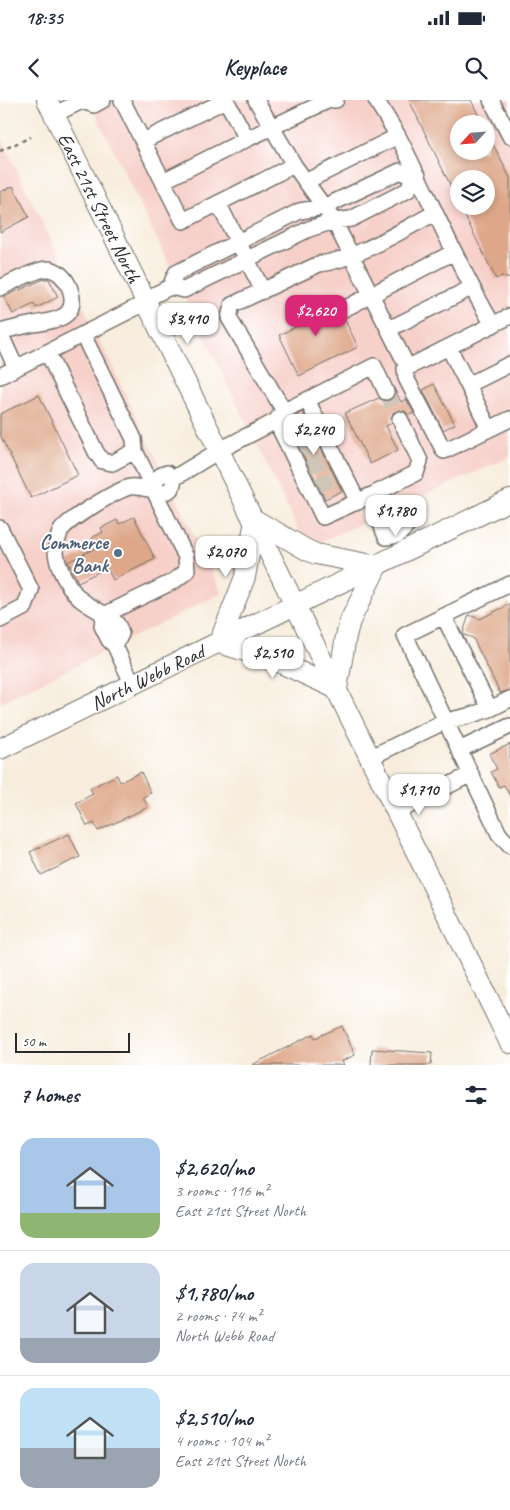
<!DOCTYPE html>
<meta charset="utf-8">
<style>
body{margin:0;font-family:Caveat,sans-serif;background:#f6f6f7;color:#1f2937;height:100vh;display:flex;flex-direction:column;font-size:19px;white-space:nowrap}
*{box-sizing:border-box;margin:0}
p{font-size:16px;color:#747a83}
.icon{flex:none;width:28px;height:28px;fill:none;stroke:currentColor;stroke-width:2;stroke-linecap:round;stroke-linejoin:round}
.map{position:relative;height:965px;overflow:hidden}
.drawer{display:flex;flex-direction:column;background:#fff;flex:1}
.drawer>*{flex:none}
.needle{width:32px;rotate:244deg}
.buttons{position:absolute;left:450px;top:15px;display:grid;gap:10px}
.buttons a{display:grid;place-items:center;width:45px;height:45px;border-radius:50%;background:#fff;box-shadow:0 2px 8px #0003;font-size:25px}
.scale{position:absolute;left:15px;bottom:12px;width:115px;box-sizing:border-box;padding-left:5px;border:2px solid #2b2b2b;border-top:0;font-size:14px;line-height:18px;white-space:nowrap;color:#2b2b2b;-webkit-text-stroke:4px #fff;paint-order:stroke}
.price{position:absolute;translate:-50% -42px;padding:0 11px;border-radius:10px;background:#fff;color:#222;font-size:16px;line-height:32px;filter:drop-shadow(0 1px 2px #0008)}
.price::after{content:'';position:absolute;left:50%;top:30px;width:15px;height:11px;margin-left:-8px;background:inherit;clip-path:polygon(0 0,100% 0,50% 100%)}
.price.active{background:#db2777;color:#fff}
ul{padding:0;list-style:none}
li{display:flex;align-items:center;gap:15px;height:125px;padding:0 20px}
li+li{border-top:1px solid #e0e1e3}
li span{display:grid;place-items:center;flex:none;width:140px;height:100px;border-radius:15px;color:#555}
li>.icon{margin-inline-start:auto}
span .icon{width:60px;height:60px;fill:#fffc;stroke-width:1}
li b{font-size:21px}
h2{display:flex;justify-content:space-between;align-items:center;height:60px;padding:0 20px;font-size:21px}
.status{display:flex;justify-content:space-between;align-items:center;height:35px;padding:0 25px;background:#fff;direction:ltr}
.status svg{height:14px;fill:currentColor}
header{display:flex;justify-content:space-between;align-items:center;height:65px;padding:0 20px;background:#fff;font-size:22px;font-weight:600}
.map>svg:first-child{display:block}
.built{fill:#f7d0ca;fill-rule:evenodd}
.building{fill:#dea789}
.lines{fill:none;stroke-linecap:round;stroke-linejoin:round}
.minor-tunnel{stroke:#cfc6b9;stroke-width:15;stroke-dasharray:15 8;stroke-linecap:butt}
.minor-casing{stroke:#736f69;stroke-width:18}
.major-casing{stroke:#736f69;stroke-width:22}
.path{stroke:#736f69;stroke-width:2.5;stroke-dasharray:4 4;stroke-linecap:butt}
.minor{stroke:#fff;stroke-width:15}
.major{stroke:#fff;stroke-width:20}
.service-dot{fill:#5c6f8a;stroke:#fff;stroke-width:2}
.labels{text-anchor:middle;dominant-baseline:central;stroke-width:4;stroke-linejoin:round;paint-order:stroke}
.street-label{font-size:20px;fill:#2b2b2b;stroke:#fff}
.service-label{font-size:20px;font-weight:bold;fill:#4e5e75;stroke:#fff;text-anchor:end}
</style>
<div class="status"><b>18:35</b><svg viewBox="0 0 49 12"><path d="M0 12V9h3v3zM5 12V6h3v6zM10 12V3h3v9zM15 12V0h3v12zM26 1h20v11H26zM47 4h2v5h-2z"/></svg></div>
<header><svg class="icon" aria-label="back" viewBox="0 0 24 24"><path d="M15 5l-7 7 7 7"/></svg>Keyplace<svg class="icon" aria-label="search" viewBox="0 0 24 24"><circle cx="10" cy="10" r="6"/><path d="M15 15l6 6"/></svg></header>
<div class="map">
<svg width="510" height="965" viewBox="0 0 510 965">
<rect width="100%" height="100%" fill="#fff"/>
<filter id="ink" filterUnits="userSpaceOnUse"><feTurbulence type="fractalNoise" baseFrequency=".02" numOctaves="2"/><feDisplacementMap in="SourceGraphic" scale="10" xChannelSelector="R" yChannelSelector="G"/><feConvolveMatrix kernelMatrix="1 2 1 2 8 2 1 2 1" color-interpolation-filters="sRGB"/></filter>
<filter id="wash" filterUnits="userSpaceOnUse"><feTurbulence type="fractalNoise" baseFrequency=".0096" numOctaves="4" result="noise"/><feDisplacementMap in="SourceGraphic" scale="20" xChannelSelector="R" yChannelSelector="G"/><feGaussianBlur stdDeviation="1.12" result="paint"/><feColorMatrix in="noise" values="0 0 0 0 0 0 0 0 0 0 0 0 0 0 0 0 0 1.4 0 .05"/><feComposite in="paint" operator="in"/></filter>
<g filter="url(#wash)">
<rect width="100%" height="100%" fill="#f8eddd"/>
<path class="built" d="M89,0H510V357L318,443L298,429ZM459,24H486V51H459ZM459,79H486V106H459Z
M0,35L222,493L0,603Z"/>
<g id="blocks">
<path class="building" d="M409,0H471L483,24H459V51H486V30L510,78V179L502,176L496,179L460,106H486V79H459V103Z
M13,86L29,117L0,132V92Z
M44,179H49L58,197L36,208L34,204L13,214L4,197Z
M321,196L334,223L344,218L358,247L299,276L279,235L300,225L292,210Z
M434,284L455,324L443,330L423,290Z
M394,288L401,302L406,299L414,313L409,315L405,311L400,310L393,313L391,319L392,323L386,326L398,350L370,364L345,313L379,298L385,301L390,300L395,293Z
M39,295L78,375L31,398L0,335V314Z
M303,312L342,391L325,399L287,322L290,319Z
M134,417L155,459L113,480L107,468L78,482L68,462L97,447L92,438L103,432L101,428L117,420L119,424Z
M510,504V590L500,593L473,538L464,535L463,533L469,515L480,519Z
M510,644V696L504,685L499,687L491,672L497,669L489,654Z
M141,672L151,693L143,697L148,707L98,731L94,723L87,726L76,703L93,694L90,688L117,675L120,682Z
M69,734L80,757L41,775L30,752Z
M342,926L355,955L342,961L344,965H252L313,934L315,938Z
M372,949L432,953L431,965H371Z"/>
</g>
</g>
<g filter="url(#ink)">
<use href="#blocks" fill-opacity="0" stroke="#736f69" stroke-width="1"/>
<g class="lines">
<path class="minor-tunnel" d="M386,292L400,319
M292,334L310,325
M301,351L318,342
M309,367L326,359
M318,385L335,377"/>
<g class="minor-casing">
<path id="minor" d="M82,0V1L94,5L103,0
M122,0L183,121L294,65L256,0
M226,0L247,39L329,0H336
M491,0L510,36
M55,14L82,1
M398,36C430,99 457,164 493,225
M143,41L226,0
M294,65L334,121L408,268
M163,81L247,39
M307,81L398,36L376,0
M218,103L263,191
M170,187L176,173L300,111L324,107L400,71L413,78
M0,188C10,183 37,169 47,169C67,169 82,205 64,216C56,221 44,222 34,224C23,226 11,229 0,232
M146,199L170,187L184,190L309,129L334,121L351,119L408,90L413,78L418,75
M344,209L454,152
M510,216L405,269L406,278L444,351L510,319
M389,229L471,188
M0,233L16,268
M83,235L134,339L135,351L186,457L187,471L174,481L104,515
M449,248L468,285
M47,252L96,352L102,361L112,363L135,351
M0,276L147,202
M307,300L374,266L386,292
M284,311L229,218L232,205L319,164C356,160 402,130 435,113
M278,318L284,311L307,300L358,402
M489,329L468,285L510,264
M174,378L220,350L276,321L323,417L374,394L382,406L391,407L408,425L398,435L386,437L377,414L382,406
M153,389C155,380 158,375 167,373L174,378
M374,394L416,373L420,361L400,319
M0,428L31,490L25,507L0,520
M510,484L405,535L499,734L510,746
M104,515L102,526L109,540L115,546L133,585
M444,517L490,609
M115,546L121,534C120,531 119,526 117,524C111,516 87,506 79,498C67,486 55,464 56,447C56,442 59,437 60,432C65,421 117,390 130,387C140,385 160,394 168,391C173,388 173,384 174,378
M459,650L510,626
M371,657L446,621L468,616L490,609L510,599
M397,712L471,674"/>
</g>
<g class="major-casing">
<g id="major">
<path id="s1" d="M47,0L510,943"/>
<path d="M255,420L307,450L316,454L377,466L350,521L346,536L337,589L272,559L219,543L245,477Z"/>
<path id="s2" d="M0,649L510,400"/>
</g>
</g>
<path class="path" d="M0,51L31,37"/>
<use href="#minor" class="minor"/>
<use href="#major" class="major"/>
</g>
</g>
<circle class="service-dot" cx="118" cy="453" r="5"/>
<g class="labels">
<g class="street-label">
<text stroke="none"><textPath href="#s1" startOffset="120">East 21st Street North</textPath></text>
<text stroke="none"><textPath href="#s2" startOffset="164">North Webb Road</textPath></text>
</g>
<g class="service-label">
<text x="108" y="442">Commerce<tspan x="108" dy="23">Bank</tspan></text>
</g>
</g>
</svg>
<div class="buttons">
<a><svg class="needle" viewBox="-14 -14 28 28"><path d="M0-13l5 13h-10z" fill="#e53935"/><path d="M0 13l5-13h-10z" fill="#747a83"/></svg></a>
<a><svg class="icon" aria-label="layers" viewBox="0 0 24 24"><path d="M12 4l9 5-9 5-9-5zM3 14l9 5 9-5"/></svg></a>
</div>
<div class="scale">50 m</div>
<b class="price active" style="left:316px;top:237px">$2,620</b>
<b class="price" style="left:188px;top:245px">$3,410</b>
<b class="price" style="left:314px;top:356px">$2,240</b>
<b class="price" style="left:396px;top:437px">$1,780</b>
<b class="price" style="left:226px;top:478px">$2,070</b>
<b class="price" style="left:273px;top:579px">$2,510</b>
<b class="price" style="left:419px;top:716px">$1,710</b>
</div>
<section class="drawer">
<h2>7 homes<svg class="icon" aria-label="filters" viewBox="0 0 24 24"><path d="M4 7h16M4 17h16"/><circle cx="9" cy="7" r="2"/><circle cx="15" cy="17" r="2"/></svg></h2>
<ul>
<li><span style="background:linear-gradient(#a9c7e8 75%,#8fb573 0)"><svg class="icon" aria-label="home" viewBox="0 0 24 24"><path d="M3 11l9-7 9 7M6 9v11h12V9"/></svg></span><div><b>$2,620/mo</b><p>3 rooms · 116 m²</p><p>East 21st Street North</p></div></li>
<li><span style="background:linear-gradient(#c9d6e8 75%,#9aa5b1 0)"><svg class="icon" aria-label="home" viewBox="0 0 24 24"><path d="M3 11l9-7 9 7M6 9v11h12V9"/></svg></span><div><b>$1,780/mo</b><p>2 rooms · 74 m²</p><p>North Webb Road</p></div></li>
<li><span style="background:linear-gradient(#bfe0f5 60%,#9aa5b1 0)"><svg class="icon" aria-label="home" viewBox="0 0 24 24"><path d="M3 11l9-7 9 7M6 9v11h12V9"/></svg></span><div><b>$2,510/mo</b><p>4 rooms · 104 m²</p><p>East 21st Street North</p></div></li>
</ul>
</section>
